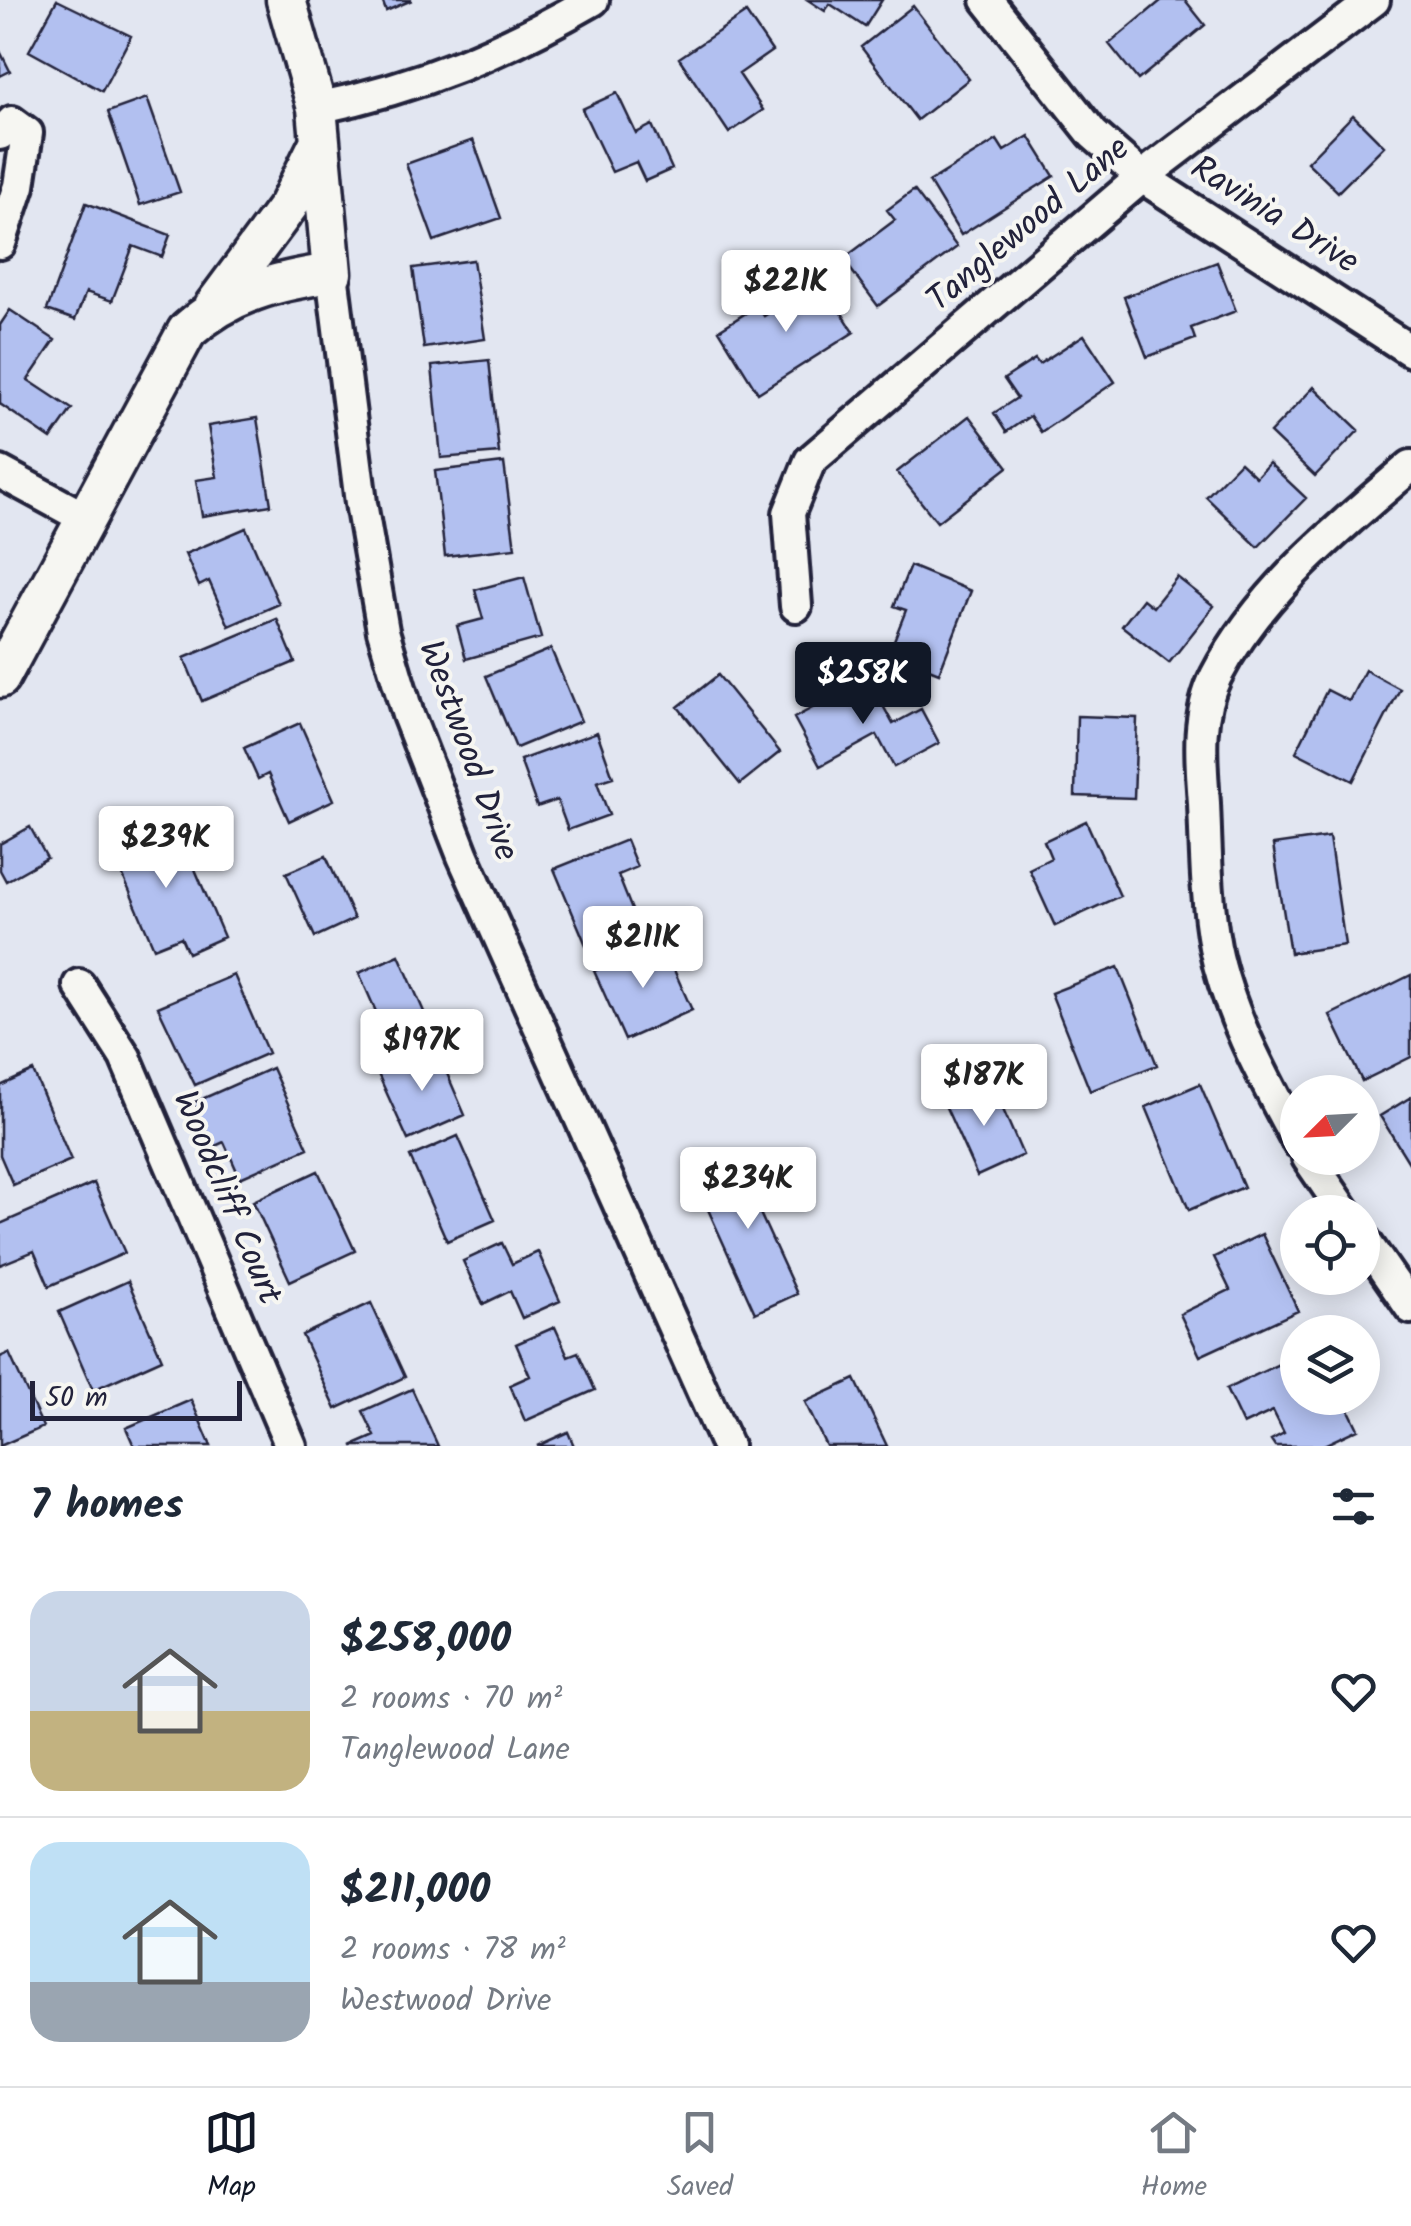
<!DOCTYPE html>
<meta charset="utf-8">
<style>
body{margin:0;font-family:Kalam,sans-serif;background:#f6f6f7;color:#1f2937;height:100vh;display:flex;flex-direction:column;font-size:38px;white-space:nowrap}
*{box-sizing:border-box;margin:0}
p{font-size:32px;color:#747a83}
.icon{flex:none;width:55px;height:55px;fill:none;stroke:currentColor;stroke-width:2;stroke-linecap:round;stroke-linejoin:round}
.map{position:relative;height:1446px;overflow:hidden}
.panel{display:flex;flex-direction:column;background:#fff;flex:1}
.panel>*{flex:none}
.needle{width:65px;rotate:246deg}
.controls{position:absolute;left:1280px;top:1075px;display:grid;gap:20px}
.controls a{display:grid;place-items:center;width:100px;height:100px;border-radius:50%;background:#fff;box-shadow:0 5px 25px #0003;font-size:50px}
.scale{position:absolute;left:30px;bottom:25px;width:212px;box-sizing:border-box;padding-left:10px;border:5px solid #22223b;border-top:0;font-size:28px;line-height:35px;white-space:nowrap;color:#22223b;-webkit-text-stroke:8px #f6f6f2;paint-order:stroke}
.price{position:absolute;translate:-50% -85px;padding:0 22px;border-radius:10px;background:#fff;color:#222;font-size:32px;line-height:65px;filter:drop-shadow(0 2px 5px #0008)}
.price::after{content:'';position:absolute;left:50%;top:60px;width:30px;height:22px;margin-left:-15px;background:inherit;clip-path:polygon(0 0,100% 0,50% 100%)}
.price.current{background:#111827;color:#fff}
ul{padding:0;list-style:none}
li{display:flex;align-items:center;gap:30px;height:250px;padding:0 30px}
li+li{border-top:2px solid #e0e1e3}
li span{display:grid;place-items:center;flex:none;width:280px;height:200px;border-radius:30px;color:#555}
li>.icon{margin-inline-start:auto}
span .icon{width:120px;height:120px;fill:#fffc;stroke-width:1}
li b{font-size:42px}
h2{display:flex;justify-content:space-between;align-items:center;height:120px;padding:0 30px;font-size:42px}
.tabs{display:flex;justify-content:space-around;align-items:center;height:140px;border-top:2px solid #e0e1e3;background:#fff;font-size:28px;color:#747a83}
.tabs a{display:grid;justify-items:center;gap:5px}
.tabs .current{color:#111827}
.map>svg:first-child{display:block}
.building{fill:#b2c0f0;stroke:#22223b;stroke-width:2.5}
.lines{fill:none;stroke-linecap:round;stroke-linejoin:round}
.minor-casing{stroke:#22223b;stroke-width:38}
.major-casing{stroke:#22223b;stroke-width:45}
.minor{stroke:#f6f6f2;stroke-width:30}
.major{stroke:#f6f6f2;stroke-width:38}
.labels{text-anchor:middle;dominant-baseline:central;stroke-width:8;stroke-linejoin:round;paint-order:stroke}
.street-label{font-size:35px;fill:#22223b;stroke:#f6f6f2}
</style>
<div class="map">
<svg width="1411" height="1446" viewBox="0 0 1411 1446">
<rect width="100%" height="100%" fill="#e2e6f1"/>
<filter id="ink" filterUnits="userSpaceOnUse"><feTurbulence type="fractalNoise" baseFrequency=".01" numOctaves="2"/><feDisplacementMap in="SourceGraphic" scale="20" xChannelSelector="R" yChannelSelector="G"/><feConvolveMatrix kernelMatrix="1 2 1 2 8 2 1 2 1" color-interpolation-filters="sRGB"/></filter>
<g filter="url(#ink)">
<path class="building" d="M57,0L131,36L102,91L29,51Z
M382,0H412L386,11Z
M808,0H882L865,27L830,4L825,11Z
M1162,0H1185L1205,25L1138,80L1109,44Z
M913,6L969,79L917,120L861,47Z
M746,13L772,51L739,74L763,110L729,133L679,58Z
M0,51L10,71L0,76Z
M617,93L636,133L652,125L672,169L645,181L636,162L612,172L582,109Z
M147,98L180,192L140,205L108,112Z
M1353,115L1384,146L1338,192L1307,162Z
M1029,136L1054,176L961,235L929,182L997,140L1004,151Z
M473,140L501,218L434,241L406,164Z
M914,190L957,247L878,306L843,259L895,220L887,210Z
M86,203L170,235L162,257L133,246L112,301L86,292L75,320L47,310Z
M473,260L485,339L424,348L413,268Z
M1217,262L1236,311L1191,328L1195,339L1147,357L1124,297Z
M821,280L854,332L758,393L719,330L757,306L764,316Z
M10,310L55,340L28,380L72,409L51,439L0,404V325Z
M1084,335L1115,382L1041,432L1030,416L1006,432L994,413L1017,398L1004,379L1035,359L1039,364Z
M489,360L499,453L441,458L432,366Z
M1314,387L1359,430L1315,476L1270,433Z
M969,416L1008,467L937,522L897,472Z
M257,418L271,505L202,516L196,480L217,477L208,426Z
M1240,462L1256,477L1269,463L1306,498L1258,547L1206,497Z
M504,463L515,548L445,556L435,471Z
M246,528L279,604L229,626L209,581L199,586L185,554Z
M910,566L971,591L939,673L889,653L906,610L894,606Z
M524,577L541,638L466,659L457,626L483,619L475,590Z
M1177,577L1214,606L1169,663L1122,626L1143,599L1153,607Z
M277,619L295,662L202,701L184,658Z
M551,649L581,721L516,748L486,676Z
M1365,670L1400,689L1353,781L1296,752L1327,690L1349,701Z
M718,675L780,752L740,784L678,707Z
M868,678L893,724L921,709L939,743L894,767L877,735L820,766L794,718Z
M1077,716L1137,718L1134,798L1075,796Z
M300,723L334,800L289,821L268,774L258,779L244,748Z
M597,732L613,777L597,782L609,815L568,830L557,800L537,807L520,760Z
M1086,821L1120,896L1055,926L1029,869L1051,858L1044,841Z
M142,824L155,853L183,841L224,937L188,953L181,937L154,948L107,839Z
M30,827L47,858L6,881L0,870V844Z
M1329,837L1345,945L1290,953L1273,845Z
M626,840L637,867L618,875L640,930L589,952L554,869Z
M326,856L354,919L315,937L286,873Z
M661,941L692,1010L625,1040L594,971Z
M399,955L428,1021L388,1039L359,973Z
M1118,967L1157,1065L1090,1091L1051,993Z
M234,975L268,1053L195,1085L158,1007Z
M1411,975V1057L1362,1081L1330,1015Z
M436,1048L465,1115L408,1140L378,1074Z
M272,1068L308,1148L240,1178L224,1142L213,1147L193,1103Z
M33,1071L71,1160L13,1185L0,1155V1086Z
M991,1082L1023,1155L977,1176L944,1103Z
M1200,1084L1244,1187L1189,1210L1146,1107Z
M1411,1097V1166L1380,1116Z
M458,1136L495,1220L447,1241L410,1157Z
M760,1156L775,1190L754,1200L797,1294L755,1313L697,1185Z
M318,1171L355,1251L290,1281L253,1201Z
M94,1183L125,1253L49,1286L34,1251L0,1265V1224Z
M1262,1234L1298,1311L1200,1356L1180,1314L1230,1290L1214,1257Z
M502,1243L512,1264L538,1252L560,1301L522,1318L510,1291L483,1304L463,1261Z
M128,1281L162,1359L93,1390L59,1312Z
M371,1303L405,1377L336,1409L302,1335Z
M555,1327L568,1356L578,1352L595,1390L525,1421L510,1385L530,1376L516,1344Z
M9,1353L43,1427L0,1446V1357Z
M1298,1355V1398H1343L1358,1429L1322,1446H1275L1271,1440L1284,1433L1273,1411L1243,1425L1226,1389Z
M855,1379L887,1446H826L805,1402Z
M412,1389L438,1446H352L375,1436L363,1411Z
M191,1400L211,1446H134L126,1428Z
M568,1432L574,1446H537Z"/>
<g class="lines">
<g class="minor-casing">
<path id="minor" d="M987,0L1093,134L1142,177L1411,351
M317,108C420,87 503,52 593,0
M0,134L12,122L27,133L19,186L0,243
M332,273L361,503L383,631L408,715L463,856L727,1446
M0,472L83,517
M796,606L789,513L810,461L1142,177L1374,0
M79,985L125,1057L291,1446
M1298,1142C1265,1080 1229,1016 1215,947C1206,899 1206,851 1204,803C1201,760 1196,716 1216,676C1260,591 1340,527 1411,466
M1308,1158L1345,1212
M1362,1237L1411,1308"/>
</g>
<g class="major-casing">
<path id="major" d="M214,306L288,206L320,141
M0,678L187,331C229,293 276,281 332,273L317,108L286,0"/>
</g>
<use href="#minor" class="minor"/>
<use href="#major" class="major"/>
</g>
</g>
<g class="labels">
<g class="street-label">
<text transform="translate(1274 216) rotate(32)">Ravinia Drive</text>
<text transform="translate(1029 225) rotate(-40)">Tanglewood Lane</text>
<text transform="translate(467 751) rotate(70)">Westwood Drive</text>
<text transform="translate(226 1198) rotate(67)">Woodcliff Court</text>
</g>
</g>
</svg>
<div class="controls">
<a><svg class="needle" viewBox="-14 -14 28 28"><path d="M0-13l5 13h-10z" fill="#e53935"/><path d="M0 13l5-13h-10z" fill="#747a83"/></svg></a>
<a><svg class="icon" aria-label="locate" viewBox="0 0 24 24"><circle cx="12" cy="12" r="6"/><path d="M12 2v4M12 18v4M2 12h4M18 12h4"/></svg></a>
<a><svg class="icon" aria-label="layers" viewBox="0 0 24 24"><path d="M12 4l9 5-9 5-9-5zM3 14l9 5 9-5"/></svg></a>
</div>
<div class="scale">50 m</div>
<b class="price" style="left:786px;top:335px">$221K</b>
<b class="price current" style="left:863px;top:727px">$258K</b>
<b class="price" style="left:166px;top:891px">$239K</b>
<b class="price" style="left:643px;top:991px">$211K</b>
<b class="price" style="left:422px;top:1094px">$197K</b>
<b class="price" style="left:984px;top:1129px">$187K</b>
<b class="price" style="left:748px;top:1232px">$234K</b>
</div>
<section class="panel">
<h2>7 homes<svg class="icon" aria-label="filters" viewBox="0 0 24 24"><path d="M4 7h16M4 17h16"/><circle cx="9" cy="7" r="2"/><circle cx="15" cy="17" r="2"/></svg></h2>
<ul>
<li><span style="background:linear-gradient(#c9d6e8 60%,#c2b280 0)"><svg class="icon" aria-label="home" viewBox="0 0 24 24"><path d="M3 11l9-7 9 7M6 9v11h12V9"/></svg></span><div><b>$258,000</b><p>2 rooms · 70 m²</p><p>Tanglewood Lane</p></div><svg class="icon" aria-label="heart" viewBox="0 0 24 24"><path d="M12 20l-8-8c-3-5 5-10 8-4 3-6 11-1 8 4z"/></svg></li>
<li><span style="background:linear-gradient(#bfe0f5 70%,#9aa5b1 0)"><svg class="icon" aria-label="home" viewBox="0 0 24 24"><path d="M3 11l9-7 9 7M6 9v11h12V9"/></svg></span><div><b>$211,000</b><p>2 rooms · 78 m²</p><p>Westwood Drive</p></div><svg class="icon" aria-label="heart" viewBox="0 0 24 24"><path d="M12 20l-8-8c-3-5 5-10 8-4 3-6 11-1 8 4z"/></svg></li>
</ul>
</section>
<nav class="tabs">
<a class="current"><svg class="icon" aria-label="map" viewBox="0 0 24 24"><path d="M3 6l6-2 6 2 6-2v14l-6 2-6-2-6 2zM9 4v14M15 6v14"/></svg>Map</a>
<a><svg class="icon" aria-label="saved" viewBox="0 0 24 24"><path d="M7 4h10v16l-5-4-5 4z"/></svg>Saved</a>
<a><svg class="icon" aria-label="home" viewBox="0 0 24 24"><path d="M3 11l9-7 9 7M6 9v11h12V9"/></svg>Home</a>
</nav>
